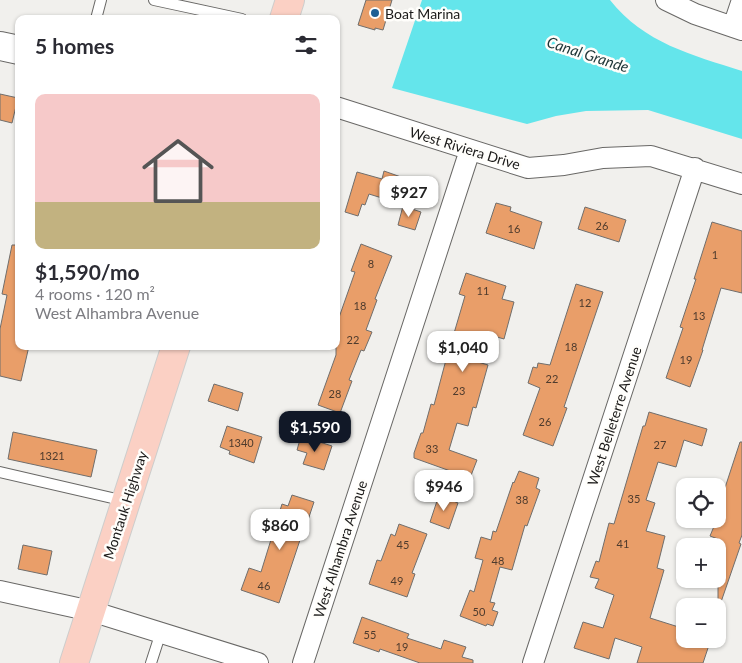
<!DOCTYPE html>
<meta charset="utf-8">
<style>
body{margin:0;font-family:Lato,sans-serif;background:#f2f2f3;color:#2b2b33;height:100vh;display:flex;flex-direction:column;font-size:19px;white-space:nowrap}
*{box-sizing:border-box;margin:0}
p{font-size:16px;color:#7c7c81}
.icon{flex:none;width:28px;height:28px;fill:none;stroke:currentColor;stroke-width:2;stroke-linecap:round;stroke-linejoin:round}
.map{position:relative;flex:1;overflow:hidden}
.drawer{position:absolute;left:15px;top:15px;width:325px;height:335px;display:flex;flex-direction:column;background:#fff;border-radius:10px;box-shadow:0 1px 4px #0004}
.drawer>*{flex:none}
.fabs{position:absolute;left:676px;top:478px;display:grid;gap:10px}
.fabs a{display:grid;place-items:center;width:50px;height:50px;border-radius:10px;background:#fff;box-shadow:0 1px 4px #0004;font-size:25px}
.price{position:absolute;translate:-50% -42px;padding:0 11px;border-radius:10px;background:#fff;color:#222;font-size:16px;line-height:32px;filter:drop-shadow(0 1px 2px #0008)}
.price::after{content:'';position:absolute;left:50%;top:30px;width:15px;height:11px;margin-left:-8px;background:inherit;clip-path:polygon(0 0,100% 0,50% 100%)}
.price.selected{background:#111827;color:#fff}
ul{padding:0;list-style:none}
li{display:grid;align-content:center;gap:10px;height:265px;padding:0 20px}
li span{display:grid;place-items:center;height:155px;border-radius:10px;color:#555}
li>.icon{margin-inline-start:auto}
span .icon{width:90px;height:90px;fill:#fffc;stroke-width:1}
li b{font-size:21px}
h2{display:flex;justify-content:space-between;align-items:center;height:60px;padding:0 20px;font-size:21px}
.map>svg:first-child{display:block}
.water{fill:#64e5eb}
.building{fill:#e99e69;stroke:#706e6c}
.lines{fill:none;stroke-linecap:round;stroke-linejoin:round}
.lane-casing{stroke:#696866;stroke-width:12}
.street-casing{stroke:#696866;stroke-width:22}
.secondary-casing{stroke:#696866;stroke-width:30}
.primary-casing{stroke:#cdcdcc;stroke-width:30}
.lane{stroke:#fff;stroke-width:10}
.street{stroke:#fff;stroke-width:20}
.secondary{stroke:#fff;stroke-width:28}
.primary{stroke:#fbd0c4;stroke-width:28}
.poi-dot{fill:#1d5f94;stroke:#fffefb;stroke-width:2}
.labels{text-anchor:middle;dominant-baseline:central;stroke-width:5;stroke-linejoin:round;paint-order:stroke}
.number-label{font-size:11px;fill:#4e3b2d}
.poi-label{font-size:14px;fill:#1b1a19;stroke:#fffefb;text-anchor:start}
.street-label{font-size:14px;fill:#1b1a19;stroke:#fffefb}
.water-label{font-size:15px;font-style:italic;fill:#1e3536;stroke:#fffefb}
</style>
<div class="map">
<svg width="742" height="663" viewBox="0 0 742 663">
<rect width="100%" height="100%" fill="#f1f0ed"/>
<path class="water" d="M422,0H610C644,43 692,55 742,71V139L648,110L586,111L556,116L527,124L392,88Z"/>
<path class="building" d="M366,0H392L383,30L375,28V30L358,25Z
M0,94L18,98L12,123L0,120Z
M384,171L418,183L411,207L369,194L365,205L362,204L358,216L345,212L357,172L382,179Z
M496,203L511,207L510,211L542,222L534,249L486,233Z
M403,206L421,212L415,230L398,225Z
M585,207L626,220L619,242L578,229Z
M712,222L742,231V293L721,288L702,350H703L690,387L666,378L683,328L680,327L696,279H694Z
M361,244L392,256L375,299L377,300L366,330L372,332L364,351L361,350L349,380L352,381L340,413L318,405L336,355V326L355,272L351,271Z
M12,245H19V346H29L21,381L0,376V329L7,295L2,294Z
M466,273L506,286L502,299L514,302L504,339L490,335V337L485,336L478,362L488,365L476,408L473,407L468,426L457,423L449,450L477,460L470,478L414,458V453L421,433H423L431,404L434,405L447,356L442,355L447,338L452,340L465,296L459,294Z
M576,284L603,292L564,407L567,408L553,446L523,435L540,388L528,383L533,367L537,368L538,363L550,365Z
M214,384L243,393L238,411L208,401Z
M649,412L707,429L702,446L684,440L676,467L658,462L646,500L655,503L646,531L665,536L657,568L664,570L650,618L685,629V639H711L703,663H637L642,647L615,638L609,659L574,648L583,622L603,628L614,595L595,588L599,579L590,577L596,561L599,562L609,523L614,524L643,426H645Z
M227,426L262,437L254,463L229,454L230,451L220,447Z
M13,432L97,450L91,477L8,459Z
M301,436L332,446L324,470L303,464L307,453L297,450Z
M740,442H742V535L739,543L741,544L721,602H718V539L710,536L722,507L719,506Z
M519,471L539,478L536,488L540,490L527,526L525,525L512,570L500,567L490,602L495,603L492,610L498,612L493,626L487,624L486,626L460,616L470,590L474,592L483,560L475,558L481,537L491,540L493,531L496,532L513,482L514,483Z
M292,495L314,502L306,526L305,525L279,603L241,590L249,568L261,572L282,504L288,506Z
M439,495L458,503L449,529L430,522Z
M399,524L427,534L412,573L415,574L407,597L369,584L377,560L381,561L391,534L395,536Z
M23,545L52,551L47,575L18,569Z
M362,617L409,634L407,638L441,649L444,640L466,647L462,657L473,660V663H420L380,649L379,652L353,643Z"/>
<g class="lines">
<g class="lane-casing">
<path id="lane" d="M154,0L242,19
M96,19L101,0
M0,472L125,501
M151,663L161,632"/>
</g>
<g class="street-casing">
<path id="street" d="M666,0L695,14L742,30
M733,27L742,0
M336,107L528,168L564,165L603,158L651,156L742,184
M0,591L91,611L258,663
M303,663L470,150
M533,663L695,168"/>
</g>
<g class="secondary-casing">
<path id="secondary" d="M0,46L19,50"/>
</g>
<g class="primary-casing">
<path id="primary" d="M284,19L290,0
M74,663L176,346"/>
</g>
<use href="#lane" class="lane"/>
<use href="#street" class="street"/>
<use href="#secondary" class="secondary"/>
<use href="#primary" class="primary"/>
</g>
<circle class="poi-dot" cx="375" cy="13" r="5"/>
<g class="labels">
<g class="number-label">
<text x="602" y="225">26</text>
<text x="514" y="228">16</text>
<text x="715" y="254">1</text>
<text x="371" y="263">8</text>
<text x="483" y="290">11</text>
<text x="585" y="302">12</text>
<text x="360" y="305">18</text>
<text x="699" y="315">13</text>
<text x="353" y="339">22</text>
<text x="571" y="346">18</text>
<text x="686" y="359">19</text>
<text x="552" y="378">22</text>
<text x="459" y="390">23</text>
<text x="335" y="393">28</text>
<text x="545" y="421">26</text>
<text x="241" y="442">1340</text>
<text x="660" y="444">27</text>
<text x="432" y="448">33</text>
<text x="52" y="455">1321</text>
<text x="634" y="498">35</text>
<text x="522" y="499">38</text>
<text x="623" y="543">41</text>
<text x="403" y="544">45</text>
<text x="498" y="560">48</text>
<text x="397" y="580">49</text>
<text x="264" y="585">46</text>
<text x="479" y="611">50</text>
<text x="370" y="634">55</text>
<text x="402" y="646">19</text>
</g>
<g class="poi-label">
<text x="385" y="13">Boat Marina</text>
</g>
<g class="street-label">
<text transform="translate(465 148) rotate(17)">West Riviera Drive</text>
<text transform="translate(614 416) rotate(-72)">West Belleterre Avenue</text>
<text transform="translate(125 505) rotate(-72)">Montauk Highway</text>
<text transform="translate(340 549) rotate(-72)">West Alhambra Avenue</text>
</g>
<g class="water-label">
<text transform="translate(588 54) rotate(18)">Canal Grande</text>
</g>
</g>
</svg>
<div class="fabs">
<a><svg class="icon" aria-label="locate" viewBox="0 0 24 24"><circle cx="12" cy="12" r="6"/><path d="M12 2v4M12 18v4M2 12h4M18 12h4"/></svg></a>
<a>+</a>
<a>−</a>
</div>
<b class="price" style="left:409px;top:218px">$927</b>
<b class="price" style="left:463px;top:373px">$1,040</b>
<b class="price selected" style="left:315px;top:453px">$1,590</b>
<b class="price" style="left:444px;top:512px">$946</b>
<b class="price" style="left:280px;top:551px">$860</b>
<section class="drawer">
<h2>5 homes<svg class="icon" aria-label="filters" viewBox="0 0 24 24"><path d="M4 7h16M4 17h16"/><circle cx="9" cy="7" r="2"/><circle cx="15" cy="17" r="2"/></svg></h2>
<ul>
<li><span style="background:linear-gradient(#f6c9c9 70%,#c2b280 0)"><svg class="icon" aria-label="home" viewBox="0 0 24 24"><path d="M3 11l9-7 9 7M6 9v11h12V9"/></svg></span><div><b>$1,590/mo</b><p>4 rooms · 120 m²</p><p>West Alhambra Avenue</p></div></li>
</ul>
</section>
</div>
